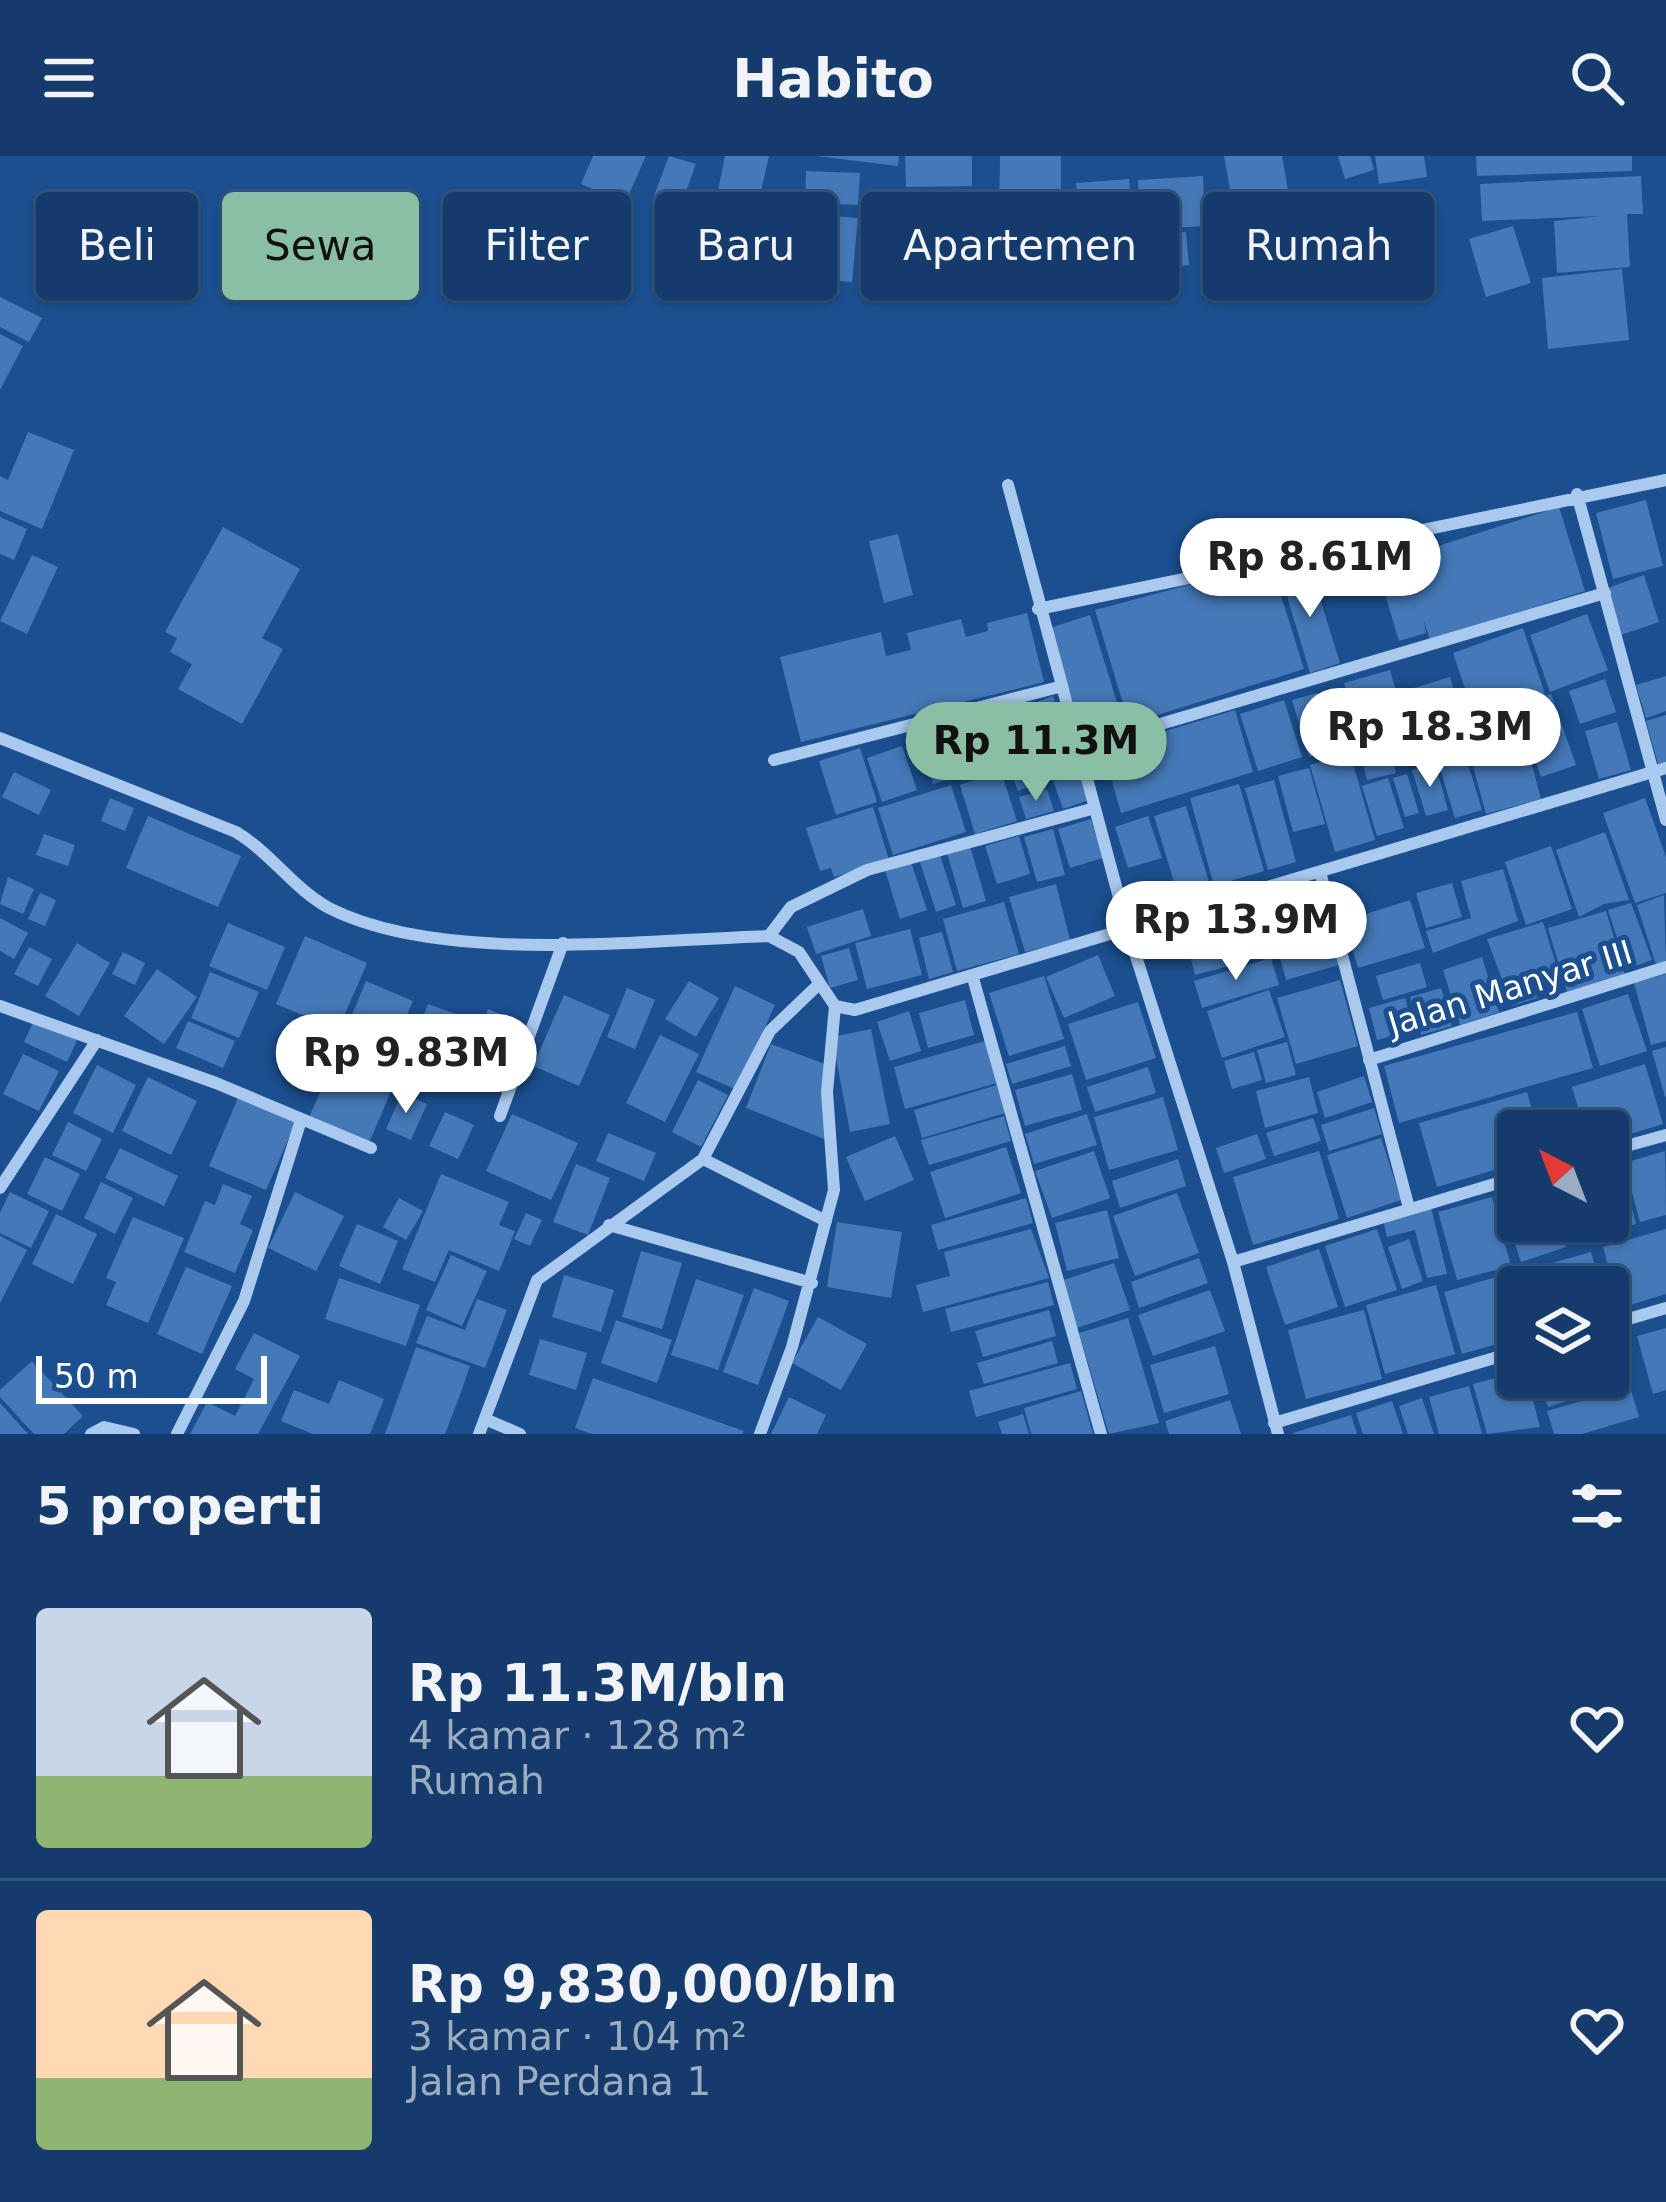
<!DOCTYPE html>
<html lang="id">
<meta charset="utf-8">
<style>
body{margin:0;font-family:"DejaVu Sans",sans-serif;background:#1d4271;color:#f1f3f6;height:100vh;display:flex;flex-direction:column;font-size:45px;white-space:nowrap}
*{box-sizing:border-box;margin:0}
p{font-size:39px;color:#9dadc1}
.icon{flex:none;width:66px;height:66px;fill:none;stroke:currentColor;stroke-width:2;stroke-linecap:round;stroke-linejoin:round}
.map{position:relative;height:1278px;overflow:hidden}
.sheet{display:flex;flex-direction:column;background:#143b6b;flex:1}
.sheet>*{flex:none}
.banner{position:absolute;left:36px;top:36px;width:1596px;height:108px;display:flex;gap:24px}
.needle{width:78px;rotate:318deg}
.fabs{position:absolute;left:1497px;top:954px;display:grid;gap:24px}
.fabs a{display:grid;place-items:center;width:132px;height:132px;border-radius:12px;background:#143b6b;box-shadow:0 3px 9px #0004,0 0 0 3px #33557e;font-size:60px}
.scale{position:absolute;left:36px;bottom:30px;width:231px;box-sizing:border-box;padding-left:12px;border:6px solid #fff;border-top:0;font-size:33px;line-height:42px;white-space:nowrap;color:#fff;-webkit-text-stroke:9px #1b4f8f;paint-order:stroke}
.price{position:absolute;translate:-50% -102px;padding:0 27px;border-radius:42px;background:#fff;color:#222;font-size:39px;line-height:78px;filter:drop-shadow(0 3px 6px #0008)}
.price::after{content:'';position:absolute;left:50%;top:72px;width:36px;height:27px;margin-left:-18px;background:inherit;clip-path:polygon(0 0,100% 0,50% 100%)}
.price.current{background:#8abfa5;color:#111}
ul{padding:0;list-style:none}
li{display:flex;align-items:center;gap:36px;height:300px;padding:0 36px}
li+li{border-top:3px solid #33557e}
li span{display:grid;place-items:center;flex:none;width:336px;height:240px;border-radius:12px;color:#555}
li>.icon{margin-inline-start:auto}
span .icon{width:144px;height:144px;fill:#fffc;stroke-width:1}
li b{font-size:51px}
h2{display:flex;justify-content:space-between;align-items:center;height:144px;padding:0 36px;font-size:51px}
.chip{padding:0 42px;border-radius:12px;background:#143b6b;box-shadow:0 3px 9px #0004,0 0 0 3px #33557e;font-size:42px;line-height:108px}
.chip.current{background:#8abfa5;color:#111}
header{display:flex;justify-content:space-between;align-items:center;height:156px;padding:0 36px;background:#143b6b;font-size:54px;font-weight:700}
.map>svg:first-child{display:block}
.building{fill:#4478b7}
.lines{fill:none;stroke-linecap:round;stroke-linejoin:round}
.street{stroke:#a9c9ee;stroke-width:12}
.labels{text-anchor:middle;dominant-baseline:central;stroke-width:10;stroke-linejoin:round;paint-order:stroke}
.street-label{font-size:33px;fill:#fff;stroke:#1b4f8f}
</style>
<header><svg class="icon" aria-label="menu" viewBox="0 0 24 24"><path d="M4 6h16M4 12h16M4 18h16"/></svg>Habito<svg class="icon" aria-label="search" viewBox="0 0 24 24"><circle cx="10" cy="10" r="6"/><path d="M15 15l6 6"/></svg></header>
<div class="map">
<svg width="1666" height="1278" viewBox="0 0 1666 1278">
<rect width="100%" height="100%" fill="#1b4f8f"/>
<path class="building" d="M593,0H646L625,47L581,28Z
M669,0L696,8L679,54L652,45Z
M725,0H769L756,58L715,49Z
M816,0H899L898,10Z
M905,0H972V30L906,31Z
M1000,0H1061V65H999Z
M1224,0H1282L1301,108L1245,118Z
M1338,0H1370L1374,14L1345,23Z
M1375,0H1424L1427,21L1379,28Z
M1476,0H1632V15L1477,20Z
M806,15L860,17L858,49L805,47Z
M1203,20L1205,70L1140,74L1138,24Z
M1641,20L1643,58H1627L1630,111L1557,117L1554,65L1599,60L1482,65L1480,28Z
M1129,23L1135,93L1101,96L1098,61L1079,63L1076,27Z
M993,45L994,120L867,123L866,48Z
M796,57L858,62L852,126L791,121Z
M1513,70L1531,127L1486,141L1469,83Z
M1186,76L1189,109L1143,114L1140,81Z
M1622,113L1629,184L1548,193L1542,122Z
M0,141L42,162L29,186L0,171Z
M0,178L23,190L0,234Z
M28,276L74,294L42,373L0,355V320L8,324Z
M1646,344L1663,410L1613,423L1596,357Z
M1559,351L1585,435L1430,484L1424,465L1426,477L1399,485L1381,425L1409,417L1404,401Z
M0,361L27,373L14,404L0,398Z
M223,371L300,413L262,482L283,493L242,568L178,533L192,508L170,496L177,482L165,476Z
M898,378L913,439L884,447L869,385Z
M32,399L58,411L27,478L0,465Z
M1310,410L1340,507L1310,517L1281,420Z
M1644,419L1659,466L1621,479L1605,433Z
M1275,420L1304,513L1129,568L1095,454L1196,427L1197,434L1228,424L1231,434Z
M1027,457L1044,526L801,586L780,501L881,476L886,500L911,494L907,477L961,463L966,481L988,475L987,467Z
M1587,458L1608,514L1550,536L1530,479Z
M1090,459L1124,569L1084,581L1050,472Z
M1523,472L1545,538L1482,560L1551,538L1576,609L1541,621L1518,556L1541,643L1486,658L1461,566L1475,562L1453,497Z
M1390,514L1401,553L1370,563L1366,547L1351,551L1344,527Z
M1666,520V555L1646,562L1636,529Z
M1450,521L1462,561L1413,576L1401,536Z
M1605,523L1616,556L1580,568L1569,535Z
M1337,532L1353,584L1335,589L1320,538Z
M1317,537L1334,593L1309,601L1292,544Z
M1053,540L1089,644L1063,653L1027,550Z
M1284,544L1302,601L1258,615L1240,558Z
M1018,546L1048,623L1018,635L988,557Z
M1235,554L1253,616L1121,657L1103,594Z
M1666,559V606L1658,608L1646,565Z
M984,562L998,609L933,628L920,580Z
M1381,563L1396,617L1367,624L1353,570Z
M1617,566L1631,614L1599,623L1585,575Z
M1456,570L1462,595L1398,610L1393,585Z
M902,590L917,634L882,646L867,602Z
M860,592L877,646L836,659L819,605Z
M1350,597L1375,684L1335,696L1310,609Z
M1465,598L1482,654L1455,662L1438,606Z
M1435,607L1448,654L1426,660L1412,614Z
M1309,612L1325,668L1293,676L1278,620Z
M1001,615L1017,665L975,678L960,629Z
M14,616L51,634L39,659L2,641Z
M1407,618L1419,657L1405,661L1393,622Z
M1388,622L1404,672L1377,680L1362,630Z
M1274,624L1296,706L1268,714L1245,632Z
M1239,628L1264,715L1214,730L1190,642Z
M951,629L966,676L893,699L878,652Z
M1047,633L1054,655L1026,663L1019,641Z
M110,642L134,652L125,675L101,665Z
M1645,642L1666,701V737L1635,747L1603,657Z
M1186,650L1209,726L1177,736L1154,660Z
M873,651L889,704L834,721L831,712L820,715L806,672Z
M148,660L241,700L218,751L126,712Z
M1148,660L1162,702L1128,712L1115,671Z
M1091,663L1103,702L1070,712L1058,673Z
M1053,673L1065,719L1037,726L1024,681Z
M1605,676L1629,744L1604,748L1579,761L1556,694Z
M44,678L75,689L68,710L36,699Z
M1019,680L1030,718L997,728L985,690Z
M970,690L986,745L963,752L947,697Z
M1551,690L1572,753L1526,769L1505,706Z
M940,699L956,749L936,756L920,706Z
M911,706L927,754L900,763L885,714Z
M1503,713L1518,765L1433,797L1426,775L1471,762L1461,725Z
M8,721L34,733L23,758L0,748Z
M1452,727L1462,761L1426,772L1416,737Z
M1056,728L1070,784L1025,796L1009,741Z
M40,737L56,744L45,770L28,763Z
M1664,739L1666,809L1657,812L1637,749Z
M1410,744L1425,792L1358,812L1344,765Z
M1004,746L1019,798L957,815L943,763Z
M1631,747L1652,804L1627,813L1608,754Z
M1323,750L1339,809L1286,824L1270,765Z
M863,753L871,780L816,798L807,771Z
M1606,755L1625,819L1567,836L1548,772Z
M1260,760L1270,799L1195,819L1185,780Z
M0,762L28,777L14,803L0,795Z
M1543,766L1558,815L1532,823L1537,842L1512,850L1487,783Z
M228,767L285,791L267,834L209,810Z
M910,773L922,819L867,833L855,787Z
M942,776L953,816L929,823L919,782Z
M305,780L367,807L338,874L276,848Z
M77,787L110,807L79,860L45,840Z
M29,791L52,803L38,830L14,818Z
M849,792L858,824L830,832L821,800Z
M123,796L145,807L135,829L112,818Z
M1098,799L1115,840L1064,862L1046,821Z
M1482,801L1499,856L1460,869L1443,814Z
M1271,802L1279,829L1202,852L1194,825Z
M1420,807L1427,831L1383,844L1376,820Z
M157,813L197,841L164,888L124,860Z
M210,816L259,836L239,882L191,862Z
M1666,818V885L1651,889L1634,827Z
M1044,820L1064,883L1009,900L989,837Z
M1340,824L1358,890L1296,908L1277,842Z
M366,825L413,845L392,893L346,873Z
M689,825L719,842L696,881L665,863Z
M735,830L775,849L737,934L696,916Z
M627,832L655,844L635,893L607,881Z
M1441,832L1452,870L1421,879L1410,841Z
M1269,834L1285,881L1222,902L1207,855Z
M1628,838L1647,895L1600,910L1582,853Z
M564,839L610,859L579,930L533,910Z
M1405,842L1414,874L1377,884L1369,852Z
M965,844L974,879L928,892L919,857Z
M1138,846L1156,902L1086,924L1068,868Z
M428,848L470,863L454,904L412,889Z
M488,853L532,871L507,931L463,913Z
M909,855L921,895L890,905L877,866Z
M1577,856L1593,912L1399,967L1384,910Z
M34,864L77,884L67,906L24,886Z
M188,865L235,885L223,912L176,892Z
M871,873L890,968L850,976L832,881Z
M660,879L699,898L665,966L626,947Z
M985,885L997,927L905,953L894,911Z
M1287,886L1296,919L1266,927L1257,894Z
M771,888L825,908L827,984L746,952Z
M1065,890L1071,910L1012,928L1006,908Z
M1666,891V940L1665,941L1652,895Z
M1254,896L1262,924L1232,933L1224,905Z
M23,898L59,915L39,955L3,938Z
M333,908L392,933L369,987L309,961Z
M1645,908L1663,968L1608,985V975H1585L1572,931Z
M97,909L136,929L113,977L73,957Z
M1148,911L1156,937L1095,956L1087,931Z
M1072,918L1082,954L1025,970L1015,934Z
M1364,920L1372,946L1325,962L1317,936Z
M148,921L197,945L171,999L122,975Z
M1309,921L1318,957L1265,972L1256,935Z
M698,924L728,939L701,991L672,976Z
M997,929L1005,957L922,982L914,954Z
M1527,936L1538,975H1518V1007L1437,1031L1419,967Z
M402,937L427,948L411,984L386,973Z
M1163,941L1178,994L1109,1014L1094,961Z
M238,942L296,966L266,1034L209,1010Z
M1374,952L1382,978L1329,995L1321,969Z
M445,956L474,969L458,1003L429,990Z
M512,958L578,987L551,1044L486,1015Z
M1087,958L1097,989L1034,1008L1025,978Z
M1004,960L1011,985L929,1009L921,984Z
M1313,962L1321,985L1274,1000L1266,977Z
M68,966L102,983L86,1015L52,999Z
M608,977L656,997L644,1025L596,1005Z
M1257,978L1266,1003L1224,1017L1216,992Z
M895,980L914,1024L865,1045L846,1001Z
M1381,982L1401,1044L1347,1062L1327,999Z
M1006,991L1021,1037L945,1062L930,1016Z
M120,992L178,1020L164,1050L105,1022Z
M1094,995L1110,1042L1052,1062L1035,1015Z
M1319,995L1339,1063L1253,1089L1233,1021Z
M1665,995L1666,1059L1640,1066L1624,1007Z
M45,1001L80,1018L62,1055L27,1038Z
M1178,1003L1186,1030L1120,1052L1112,1025Z
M1620,1007L1636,1068L1606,1076L1608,1011Z
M576,1008L610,1022L588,1079L553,1066Z
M441,1018L509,1046L499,1069L515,1075L499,1115L449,1094L435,1126L402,1113Z
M101,1026L133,1042L115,1078L84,1062Z
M223,1028L252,1040L240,1068L253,1074L235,1117L184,1096L205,1045L215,1049Z
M10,1036L49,1055L31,1092L0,1077V1057Z
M295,1036L344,1060L316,1115L268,1092Z
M1177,1037L1199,1097L1135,1120L1113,1060Z
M1518,1038V1065H1558L1566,1091L1521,1106L1500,1044Z
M1492,1041L1511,1110L1457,1124L1438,1056Z
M399,1042L423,1055L406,1084L383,1071Z
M1026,1042L1033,1067L938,1094L931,1069Z
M1431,1051L1447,1118L1427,1122L1415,1074L1387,1081L1383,1063Z
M1107,1054L1119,1102L1067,1115L1055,1067Z
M526,1057L542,1064L530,1090L514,1083Z
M56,1058L97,1078L73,1128L32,1108Z
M133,1061L184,1082L148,1167L106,1149L116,1126L106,1122Z
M1564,1065H1598L1602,1078L1571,1087Z
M837,1066L902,1076L891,1142L827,1131Z
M357,1068L398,1085L380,1128L339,1110Z
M1031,1073L1049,1122L923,1156L916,1129L950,1120L944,1096Z
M1377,1073L1397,1134L1345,1151L1325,1090Z
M1666,1073V1138L1620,1152L1603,1091Z
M0,1080L27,1094L0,1147Z
M1409,1083L1423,1125L1402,1133L1388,1091Z
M1319,1093L1338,1151L1285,1169L1266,1111Z
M641,1095L682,1107L662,1173L622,1161Z
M1591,1096L1601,1131H1551L1545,1109Z
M451,1099L487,1115L462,1170L426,1154Z
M1199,1102L1208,1127L1139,1152L1131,1126Z
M1114,1107L1130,1154L1077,1172L1061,1125Z
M186,1111L232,1130L202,1198L157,1178Z
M1537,1111L1543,1131H1518L1517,1151L1507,1120Z
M564,1119L614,1134L601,1176L552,1161Z
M1503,1119L1518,1182L1462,1198L1444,1136Z
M339,1122L420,1149L406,1190L325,1163Z
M696,1123L744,1139L718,1214L671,1199Z
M1048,1126L1054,1149L951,1176L945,1153Z
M1436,1129L1455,1198L1385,1218L1366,1149Z
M754,1132L789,1145L758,1229L723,1216Z
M1210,1134L1225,1175L1153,1200L1138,1159Z
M477,1143L507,1154L485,1212L416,1187L427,1160L465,1174Z
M1049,1154L1056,1180L983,1201L975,1175Z
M1364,1154L1382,1223L1306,1243L1288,1174Z
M818,1161L867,1188L841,1234L792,1207Z
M1128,1162L1159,1267L1109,1278L1079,1177Z
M616,1164L672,1184L657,1227L601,1207Z
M1666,1172V1234L1653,1238L1637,1180Z
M254,1177L300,1200L258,1278H190L207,1246L235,1260L254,1223L235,1213Z
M540,1183L587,1197L576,1234L529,1219Z
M1052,1185L1058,1207L984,1228L977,1207Z
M1620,1189L1631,1225L1548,1251L1539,1221H1608V1193Z
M1215,1190L1229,1238L1164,1257L1150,1209Z
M416,1191L470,1210L460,1239L445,1278H385Z
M32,1205L83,1260L64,1278H34L0,1241V1234Z
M1070,1207L1077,1233L976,1261L969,1235Z
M1518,1216L1527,1221L1540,1271L1487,1278L1473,1228Z
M593,1222L744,1275L742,1278H592L575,1272Z
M339,1224L384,1243L370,1278H313L281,1265L294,1234L329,1248Z
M1469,1230L1482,1278H1439L1429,1241Z
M1630,1231L1639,1261L1582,1278H1554L1547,1255Z
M1081,1235L1093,1278H1031L1024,1252Z
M789,1241L826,1259L817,1278H771Z
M1422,1242L1434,1278H1408L1399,1250Z
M1230,1244L1241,1278H1169L1165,1265Z
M1392,1245L1403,1278H1363L1356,1257Z
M0,1247L28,1278H0Z
M1023,1258L1029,1278H1002L998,1266Z
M1351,1259L1357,1278H1293V1277Z"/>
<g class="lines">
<path class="street" d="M1008,329L1128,775L1233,1106L1278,1278
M1577,338L1666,664
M1038,453L1666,324
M0,582L236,676C271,697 294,733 329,752C441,809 644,784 769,780L799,796L835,850L855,854L1666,612
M1079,592L1605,437
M774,604L1059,531
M1320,716L1409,1052
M769,780L791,751L867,714L1095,652
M973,822L1101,1278
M0,850L216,927L371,992
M1369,904L1666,811
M500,960L563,787
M1608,995L1666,979
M703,1003L826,1065
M0,1032L97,884
M609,1069L812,1127
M1233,1106L1518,1021
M1608,1169L1666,1152
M485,1263L520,1278
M1274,1267L1518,1195
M91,1278L104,1271L134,1278
M177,1278L244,1145L301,964
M479,1278L537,1124L703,1003L770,875L818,829
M760,1278L792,1191L834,1034L827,936L835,850"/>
</g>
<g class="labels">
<g class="street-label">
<text transform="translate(1510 832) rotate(-17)">Jalan Manyar III</text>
</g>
</g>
</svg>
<div class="fabs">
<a><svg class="needle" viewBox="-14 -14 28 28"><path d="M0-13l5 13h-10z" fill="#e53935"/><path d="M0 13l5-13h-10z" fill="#9dadc1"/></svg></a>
<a><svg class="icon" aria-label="layers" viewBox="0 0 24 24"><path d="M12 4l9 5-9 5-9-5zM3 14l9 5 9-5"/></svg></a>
</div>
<div class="scale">50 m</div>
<b class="price" style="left:1310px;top:464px">Rp 8.61M</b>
<b class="price" style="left:1430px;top:634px">Rp 18.3M</b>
<b class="price current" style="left:1036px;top:648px">Rp 11.3M</b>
<b class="price" style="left:1236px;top:827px">Rp 13.9M</b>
<b class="price" style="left:406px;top:960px">Rp 9.83M</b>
<div class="banner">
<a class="chip">Beli</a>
<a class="chip current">Sewa</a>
<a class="chip">Filter</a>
<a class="chip">Baru</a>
<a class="chip">Apartemen</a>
<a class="chip">Rumah</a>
</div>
</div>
<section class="sheet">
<h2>5 properti<svg class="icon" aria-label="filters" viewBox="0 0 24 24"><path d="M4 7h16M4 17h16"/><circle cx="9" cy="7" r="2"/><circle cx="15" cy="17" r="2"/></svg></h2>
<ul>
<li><span style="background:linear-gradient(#c9d6e8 70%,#8fb573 0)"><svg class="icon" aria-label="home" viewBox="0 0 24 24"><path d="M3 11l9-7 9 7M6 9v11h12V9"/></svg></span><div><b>Rp 11.3M/bln</b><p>4 kamar · 128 m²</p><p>Rumah</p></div><svg class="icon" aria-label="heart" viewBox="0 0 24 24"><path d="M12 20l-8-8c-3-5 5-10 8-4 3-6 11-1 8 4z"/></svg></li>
<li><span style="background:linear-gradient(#ffd9b3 70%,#8fb573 0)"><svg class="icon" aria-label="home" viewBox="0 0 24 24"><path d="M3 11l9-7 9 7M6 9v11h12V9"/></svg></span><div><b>Rp 9,830,000/bln</b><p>3 kamar · 104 m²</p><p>Jalan Perdana 1</p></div><svg class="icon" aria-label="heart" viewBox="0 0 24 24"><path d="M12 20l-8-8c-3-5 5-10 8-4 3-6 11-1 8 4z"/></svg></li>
</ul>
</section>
